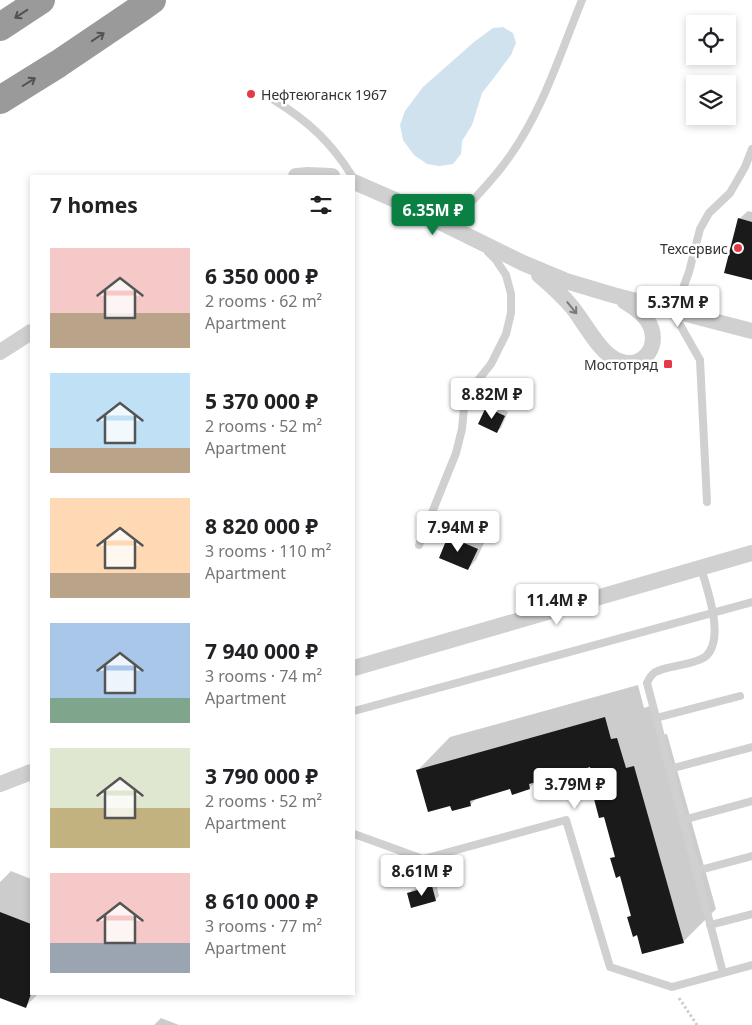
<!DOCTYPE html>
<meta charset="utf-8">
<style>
body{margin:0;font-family:"Noto Sans",sans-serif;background:#f6f6f6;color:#202124;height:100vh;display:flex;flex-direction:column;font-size:19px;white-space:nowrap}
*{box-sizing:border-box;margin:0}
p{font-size:16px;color:#757577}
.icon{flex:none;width:28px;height:28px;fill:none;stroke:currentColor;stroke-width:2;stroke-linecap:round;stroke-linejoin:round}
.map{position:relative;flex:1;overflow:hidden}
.sheet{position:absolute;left:30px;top:175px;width:325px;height:820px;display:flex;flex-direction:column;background:#fff;border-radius:0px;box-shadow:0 2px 8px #0003}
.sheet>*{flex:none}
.controls{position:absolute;left:686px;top:15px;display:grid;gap:10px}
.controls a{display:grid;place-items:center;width:50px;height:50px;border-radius:0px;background:#fff;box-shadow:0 2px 8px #0003;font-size:25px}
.price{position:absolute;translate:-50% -42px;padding:0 11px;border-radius:5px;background:#fff;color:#222;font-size:16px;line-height:32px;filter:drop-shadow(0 1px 2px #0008)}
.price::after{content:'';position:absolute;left:50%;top:30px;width:15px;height:11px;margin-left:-8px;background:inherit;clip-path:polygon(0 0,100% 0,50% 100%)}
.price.on{background:#0b8043;color:#fff}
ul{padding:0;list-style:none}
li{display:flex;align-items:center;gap:15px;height:125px;padding:0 20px}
li span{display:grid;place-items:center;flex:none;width:140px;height:100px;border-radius:0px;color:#555}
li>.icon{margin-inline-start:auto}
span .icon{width:60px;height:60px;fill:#fffc;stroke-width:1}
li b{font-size:21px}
h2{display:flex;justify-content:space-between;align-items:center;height:60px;padding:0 20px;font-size:21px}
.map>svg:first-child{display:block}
.water{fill:#cfe2ee}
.shadow{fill:#0003}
.building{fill:#1a1a1a}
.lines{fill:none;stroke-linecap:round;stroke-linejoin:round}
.path{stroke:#cdcdcd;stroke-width:3;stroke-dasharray:2.5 2.5;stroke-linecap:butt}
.lane{stroke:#d0d0d0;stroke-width:8}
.street{stroke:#d0d0d0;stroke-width:16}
.highway{stroke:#9a9a9a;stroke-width:28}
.oneway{stroke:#525252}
.oneway2{stroke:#7a7a7a}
.poi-dot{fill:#e63946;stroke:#fff;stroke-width:2}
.labels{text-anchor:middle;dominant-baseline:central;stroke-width:5;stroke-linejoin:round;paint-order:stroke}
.poi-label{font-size:14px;fill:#333;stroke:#fff;text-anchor:end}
</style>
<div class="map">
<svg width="752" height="1025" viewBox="0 0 752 1025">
<rect width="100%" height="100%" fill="#fff"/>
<path class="water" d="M503,27L513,33L516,43L511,55L496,75L482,93L472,125L462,141L461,154L453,164L439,166L427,164L414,155L403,140L400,125L405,111L423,87L474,42L493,28Z"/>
<path class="shadow" d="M748,211L752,212V279L739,219Z
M490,404L508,412L501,428L497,431L487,408Z
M457,529L485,541L476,560L468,569L449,537Z
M638,685L644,708L650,706L658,736L667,734L716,909L683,942L638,934L629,917L632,914L621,875L612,859L616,855L605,816L595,800L599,796L591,766L586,767L579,774L570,772L537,781L529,788H511L478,797L470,805L451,804L418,770L450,737Z
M11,871L31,879V994H38L25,1007L0,997V882Z
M436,883L439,896L435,900L409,894L412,890Z
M161,1018L179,1025H154Z"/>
<path class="building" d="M738,218L752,222V280L724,273Z
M486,407L505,416L497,433L478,424Z
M448,536L478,549L468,570L439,558Z
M605,717L611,739L617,738L626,768L634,766L684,943L642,954L637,935L633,937L627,917L631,916L620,876L616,878L610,858L615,857L604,817L599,818L594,799L599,798L590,767L578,771L579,775L570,778L569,773L529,784L530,789L512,795L510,789L470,801L471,806L452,811L450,806L428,812L416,770Z
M432,886L436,901L411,908L407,893Z
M0,912L31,924V994L26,1008L0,998Z"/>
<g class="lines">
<path class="path" d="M679,998L697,1025"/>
<path class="lane" d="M274,100C308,121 331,142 352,176
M448,226C468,205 490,184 507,160C542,113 560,54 582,0
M707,502L700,360L671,309L682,291L689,272L700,229L709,213L730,193L745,167L752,149
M419,545L456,453L462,429L464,408L471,389L491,364L506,334L511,313V294L506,275L496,260L488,252
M701,568C707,589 726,640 705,657C698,662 677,666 667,668C656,671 652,672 647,683L723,973
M354,711L752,602
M656,718L740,696
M670,769L752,747
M683,820L752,801
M354,834L423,859L566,820L610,967L672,987L752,965
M696,871L752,856
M710,925L752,914"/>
<path class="street" d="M296,176L308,175L332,176
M354,182L393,199L523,263L566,281L613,295L752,331
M539,275C551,285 562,295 572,307C585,323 600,354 619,361C644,371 663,343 647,320C641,311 633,307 624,301
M0,352L31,332
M354,668L752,553
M0,784L31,772"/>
<path class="highway" d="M0,27L41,0
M0,100L58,64L141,8L152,0"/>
</g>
<defs><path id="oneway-shaft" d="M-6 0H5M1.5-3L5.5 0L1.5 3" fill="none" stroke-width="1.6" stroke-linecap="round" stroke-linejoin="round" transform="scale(1.25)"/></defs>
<g class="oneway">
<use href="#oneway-shaft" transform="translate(21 14) rotate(147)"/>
<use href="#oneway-shaft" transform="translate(98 37) rotate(-34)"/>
<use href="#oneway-shaft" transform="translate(29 82) rotate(-32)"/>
</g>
<use class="oneway2" href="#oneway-shaft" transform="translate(572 308) rotate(51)"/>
<g class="poi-dot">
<circle cx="251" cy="94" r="5"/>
<circle cx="738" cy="248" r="5"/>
<rect x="663" y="359" width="10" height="10" rx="2.5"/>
</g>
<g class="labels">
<g class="poi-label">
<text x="261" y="94" text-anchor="start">Нефтеюганск 1967</text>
<text x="728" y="248">Техсервис</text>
<text x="658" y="364">Мостотряд</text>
</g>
</g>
</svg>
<div class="controls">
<a><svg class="icon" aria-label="locate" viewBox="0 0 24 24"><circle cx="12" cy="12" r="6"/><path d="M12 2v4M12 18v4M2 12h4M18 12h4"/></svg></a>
<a><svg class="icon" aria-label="layers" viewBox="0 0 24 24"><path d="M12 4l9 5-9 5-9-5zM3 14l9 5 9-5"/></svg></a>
</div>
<b class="price on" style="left:433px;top:236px">6.35M ₽</b>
<b class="price" style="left:678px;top:328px">5.37M ₽</b>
<b class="price" style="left:492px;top:420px">8.82M ₽</b>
<b class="price" style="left:458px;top:553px">7.94M ₽</b>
<b class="price" style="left:557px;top:626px">11.4M ₽</b>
<b class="price" style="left:575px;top:810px">3.79M ₽</b>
<b class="price" style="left:422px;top:897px">8.61M ₽</b>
<section class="sheet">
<h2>7 homes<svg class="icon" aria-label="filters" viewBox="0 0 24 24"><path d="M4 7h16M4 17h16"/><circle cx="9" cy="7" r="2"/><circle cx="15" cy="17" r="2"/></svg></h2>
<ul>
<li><span style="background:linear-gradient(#f6c9c9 65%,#b9a48a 0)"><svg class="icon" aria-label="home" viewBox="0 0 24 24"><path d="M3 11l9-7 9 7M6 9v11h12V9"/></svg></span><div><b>6 350 000 ₽</b><p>2 rooms · 62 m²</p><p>Apartment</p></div></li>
<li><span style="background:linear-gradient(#bfe0f5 75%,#b9a48a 0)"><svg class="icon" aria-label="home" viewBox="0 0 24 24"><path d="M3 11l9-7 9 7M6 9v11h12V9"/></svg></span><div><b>5 370 000 ₽</b><p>2 rooms · 52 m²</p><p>Apartment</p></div></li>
<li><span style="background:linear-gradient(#ffd9b3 75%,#b9a48a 0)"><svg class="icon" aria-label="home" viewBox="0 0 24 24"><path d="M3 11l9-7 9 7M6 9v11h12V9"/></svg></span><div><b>8 820 000 ₽</b><p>3 rooms · 110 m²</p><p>Apartment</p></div></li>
<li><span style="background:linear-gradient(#a9c7e8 75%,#7fa58c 0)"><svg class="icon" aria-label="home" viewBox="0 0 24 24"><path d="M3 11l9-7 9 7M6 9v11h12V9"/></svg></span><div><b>7 940 000 ₽</b><p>3 rooms · 74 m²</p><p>Apartment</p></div></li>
<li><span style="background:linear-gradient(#dfe7d0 60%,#c2b280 0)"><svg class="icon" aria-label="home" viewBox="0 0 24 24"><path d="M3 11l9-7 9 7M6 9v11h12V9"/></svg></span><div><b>3 790 000 ₽</b><p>2 rooms · 52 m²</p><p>Apartment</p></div></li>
<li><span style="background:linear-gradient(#f6c9c9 70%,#9aa5b1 0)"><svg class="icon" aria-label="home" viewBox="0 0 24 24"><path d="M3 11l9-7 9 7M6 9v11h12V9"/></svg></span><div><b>8 610 000 ₽</b><p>3 rooms · 77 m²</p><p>Apartment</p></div></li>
</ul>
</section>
</div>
